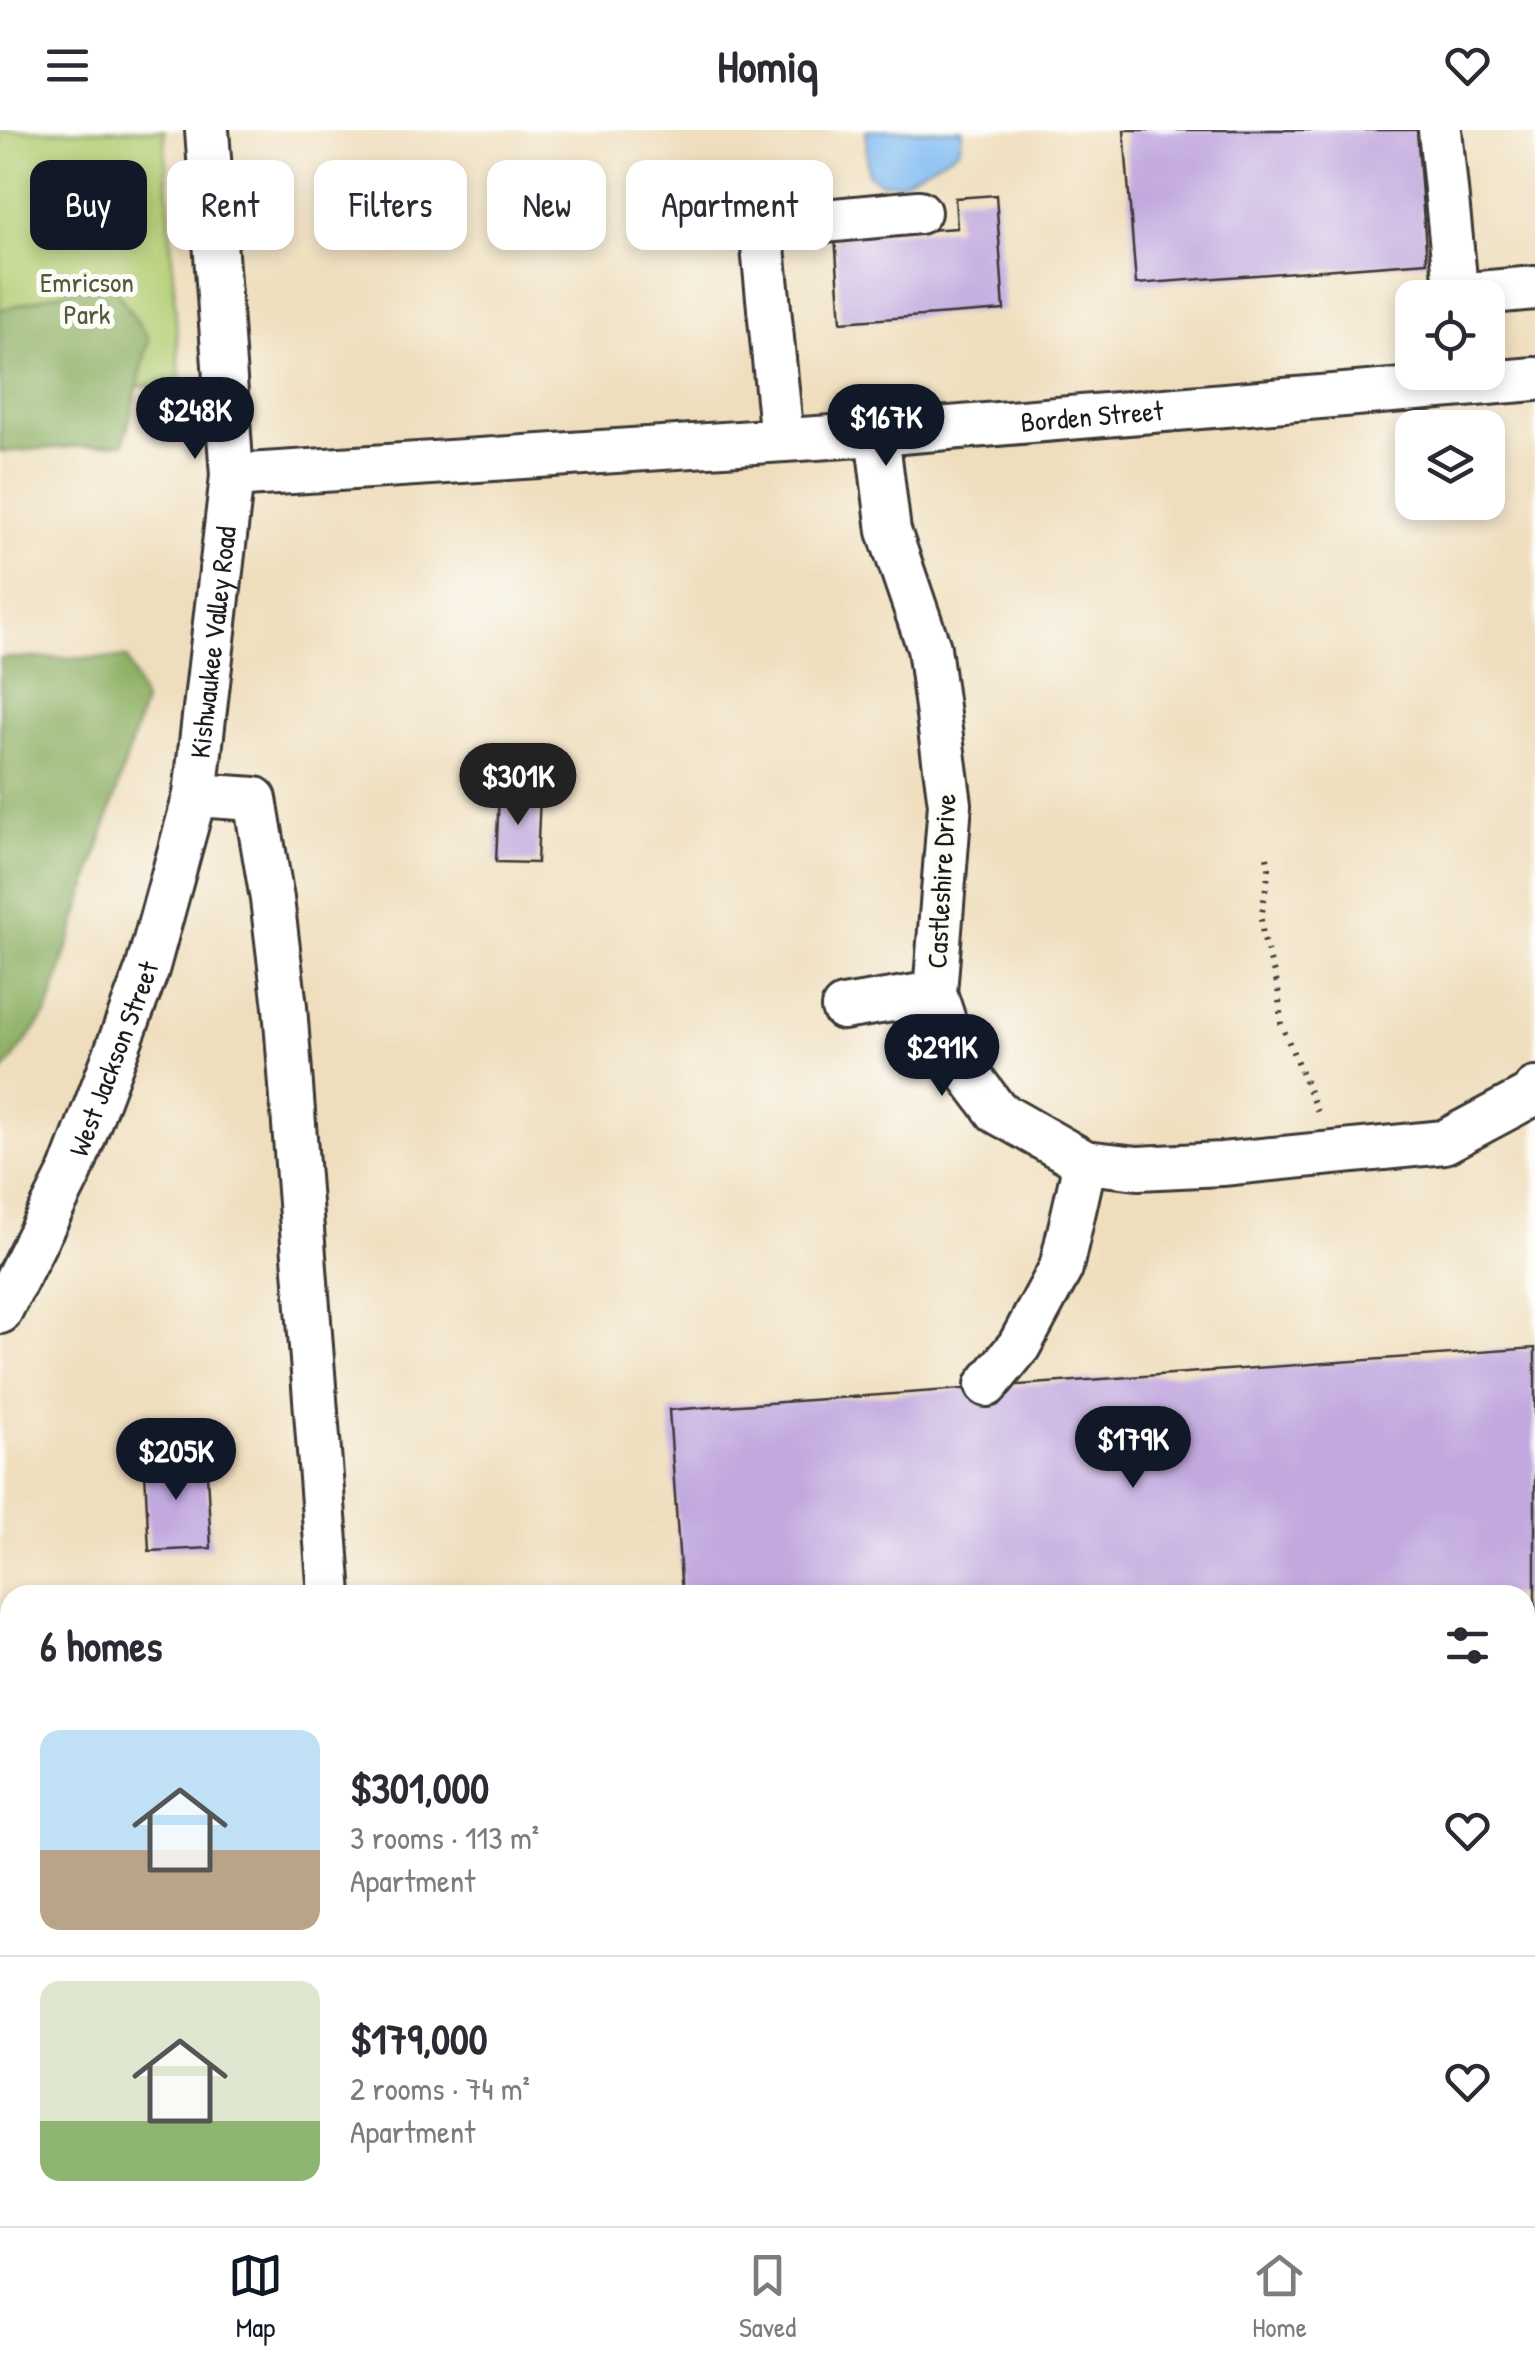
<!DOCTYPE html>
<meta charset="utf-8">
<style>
body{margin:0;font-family:"Patrick Hand",sans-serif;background:#f7f7f7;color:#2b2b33;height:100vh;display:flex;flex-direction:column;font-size:38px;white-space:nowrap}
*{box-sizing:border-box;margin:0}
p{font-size:32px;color:#7c7c81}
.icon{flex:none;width:55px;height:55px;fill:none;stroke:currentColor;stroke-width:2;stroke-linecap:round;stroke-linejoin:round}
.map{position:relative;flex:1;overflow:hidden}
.side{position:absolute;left:0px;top:1455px;width:1535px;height:642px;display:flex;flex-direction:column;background:#fff;border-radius:30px 30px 0 0;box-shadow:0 5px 15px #0003}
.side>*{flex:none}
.guide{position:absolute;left:30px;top:30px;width:1000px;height:90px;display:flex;gap:20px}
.tools{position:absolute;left:1395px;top:150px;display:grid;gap:20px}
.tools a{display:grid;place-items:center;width:110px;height:110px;border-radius:20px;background:#fff;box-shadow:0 5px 15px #0003;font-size:50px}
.price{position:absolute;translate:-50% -85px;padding:0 22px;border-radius:35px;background:#111827;color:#fff;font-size:32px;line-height:65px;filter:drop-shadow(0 2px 5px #0008)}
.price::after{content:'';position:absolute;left:50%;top:60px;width:30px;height:22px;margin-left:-15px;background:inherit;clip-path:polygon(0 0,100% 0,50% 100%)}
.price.on{background:#222;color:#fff}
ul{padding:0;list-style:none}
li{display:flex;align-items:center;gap:30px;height:250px;padding:0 40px}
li+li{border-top:2px solid #e1e1e2}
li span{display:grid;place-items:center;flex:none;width:280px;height:200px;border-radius:20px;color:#555}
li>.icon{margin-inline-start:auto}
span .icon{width:120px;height:120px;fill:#fffc;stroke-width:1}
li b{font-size:42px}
h2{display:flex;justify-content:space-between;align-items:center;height:120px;padding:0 40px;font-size:42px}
.tag{padding:0 35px;border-radius:20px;background:#fff;box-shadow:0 5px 15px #0003;font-size:35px;line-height:90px}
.tag.on{background:#111827;color:#fff}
header{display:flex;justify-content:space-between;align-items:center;height:130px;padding:0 40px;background:#fff;font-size:45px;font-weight:700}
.tab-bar{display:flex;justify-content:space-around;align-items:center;height:140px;border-top:2px solid #e1e1e2;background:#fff;font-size:28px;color:#7c7c81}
.tab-bar a{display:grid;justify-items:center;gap:5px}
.tab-bar .on{color:#111827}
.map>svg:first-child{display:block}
.green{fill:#b4ce74;stroke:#687548;stroke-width:2.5}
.forest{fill:#8fb166;stroke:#566641;stroke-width:2.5}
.water{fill:#81bcf3;stroke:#4e6c88;stroke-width:2.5}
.building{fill:#c1a8df}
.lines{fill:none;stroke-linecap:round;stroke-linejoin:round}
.minor-casing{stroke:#3c3934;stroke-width:48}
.path{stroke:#3c3934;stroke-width:6;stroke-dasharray:2.5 8;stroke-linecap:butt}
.minor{stroke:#fff;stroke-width:42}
.labels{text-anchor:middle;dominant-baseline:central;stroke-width:10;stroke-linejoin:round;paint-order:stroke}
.park-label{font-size:28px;fill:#515a3b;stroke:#fdfcf7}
.street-label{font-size:28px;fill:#1c1c1c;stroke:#fdfcf7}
</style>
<header><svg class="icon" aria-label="menu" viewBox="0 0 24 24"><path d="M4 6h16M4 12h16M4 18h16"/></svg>Homiq<svg class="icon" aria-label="heart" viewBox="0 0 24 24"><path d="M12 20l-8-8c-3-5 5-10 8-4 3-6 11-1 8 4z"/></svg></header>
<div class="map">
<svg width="1535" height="2096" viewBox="0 0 1535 2096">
<rect width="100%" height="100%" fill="#fdfcf7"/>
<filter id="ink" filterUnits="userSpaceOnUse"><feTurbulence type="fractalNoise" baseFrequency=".01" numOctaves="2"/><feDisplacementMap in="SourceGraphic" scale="20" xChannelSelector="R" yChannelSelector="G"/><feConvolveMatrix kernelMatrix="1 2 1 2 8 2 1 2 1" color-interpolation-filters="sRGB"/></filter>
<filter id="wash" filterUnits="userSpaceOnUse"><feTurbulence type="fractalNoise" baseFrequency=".0048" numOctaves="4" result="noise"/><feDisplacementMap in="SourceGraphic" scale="40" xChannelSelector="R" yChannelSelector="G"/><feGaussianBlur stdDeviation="2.25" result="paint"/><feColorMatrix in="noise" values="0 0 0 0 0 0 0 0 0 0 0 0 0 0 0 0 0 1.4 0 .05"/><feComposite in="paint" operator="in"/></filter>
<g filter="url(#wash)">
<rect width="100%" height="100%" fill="#efdebd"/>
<path class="green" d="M0,0H164L180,253L0,267Z
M1535,1701V2096H270L269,2088H1525V1702Z"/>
<path class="forest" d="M108,149L149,209L124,313L0,322V180Z
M0,528H127L144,572L48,882L0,946Z
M10,1823V2088H355L356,2096H0V1824Z"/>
<path class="water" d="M866,0H963L959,20L901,52L881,53L868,44Z"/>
<g id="blocks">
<path class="building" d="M1124,0H1417L1427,132L1136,154Z
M996,65L1004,180L841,192L835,106L957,98L955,68Z
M499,662L540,664L537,733L496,732Z
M1535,1218V1820L1525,1821V1465H682L669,1280Z
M187,1319L188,1345L207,1344L211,1418L149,1421L144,1321Z
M0,1725H10V1797H2Z
M0,1928H10V1953L0,1954Z
M97,2088H138V2090L98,2094Z"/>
</g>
</g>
<g filter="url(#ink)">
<use href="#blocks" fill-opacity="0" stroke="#3c3934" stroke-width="2.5"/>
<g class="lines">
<g class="minor-casing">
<g id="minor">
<path d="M1440,0L1457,168"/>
<path d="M1457,165L1535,158"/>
<path d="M877,304L889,401L929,518L950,674L935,863L956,927L997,982L1085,1032L1138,1038L1222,1034L1444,1012L1532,965L1535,959"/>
<path d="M782,310L761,97L919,82"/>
<path id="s1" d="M232,346L877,304L1535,249"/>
<path d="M195,665L255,669L272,769L285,877L330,1465"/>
<path d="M843,878L935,863"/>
<path id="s2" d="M0,1182L71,1041L147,840L195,665L232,346L207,0"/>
<path d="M987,1255L1019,1216L1061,1138L1085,1032"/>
<path d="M0,1520L10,1521"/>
<path d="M0,1606H10"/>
<path d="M1525,2028L1535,2029"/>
<path d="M377,2088V2096"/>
<path d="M661,2096L765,2088"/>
</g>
</g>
<path class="path" d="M1267,727L1269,738L1261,789L1263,806L1278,857L1281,893L1318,983"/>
<use href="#minor" class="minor"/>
</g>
</g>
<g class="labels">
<g class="park-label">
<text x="87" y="152">Emricson<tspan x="87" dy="32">Park</tspan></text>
</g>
<g class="street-label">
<text stroke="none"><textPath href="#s1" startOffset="862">Borden Street</textPath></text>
<text stroke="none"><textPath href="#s2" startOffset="708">Kishwaukee Valley Road</textPath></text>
<text transform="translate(941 751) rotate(-87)">Castleshire Drive</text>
<text stroke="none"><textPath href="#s2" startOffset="278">West Jackson Street</textPath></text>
</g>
</g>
</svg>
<div class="tools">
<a><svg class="icon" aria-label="locate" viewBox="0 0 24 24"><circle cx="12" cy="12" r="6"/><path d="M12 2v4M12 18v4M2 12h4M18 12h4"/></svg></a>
<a><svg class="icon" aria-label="layers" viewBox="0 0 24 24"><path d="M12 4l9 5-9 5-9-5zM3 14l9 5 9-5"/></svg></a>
</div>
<b class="price" style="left:195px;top:332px">$248K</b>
<b class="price" style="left:886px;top:339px">$167K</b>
<b class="price on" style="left:518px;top:698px">$301K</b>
<b class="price" style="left:942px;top:969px">$291K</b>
<b class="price" style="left:1133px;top:1361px">$179K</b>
<b class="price" style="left:176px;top:1373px">$205K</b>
<div class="guide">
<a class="tag on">Buy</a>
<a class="tag">Rent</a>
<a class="tag">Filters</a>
<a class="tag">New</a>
<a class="tag">Apartment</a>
</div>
<section class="side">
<h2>6 homes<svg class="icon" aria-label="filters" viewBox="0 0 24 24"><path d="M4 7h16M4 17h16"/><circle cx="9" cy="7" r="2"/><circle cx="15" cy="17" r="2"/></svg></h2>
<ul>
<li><span style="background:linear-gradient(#bfe0f5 60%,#b9a48a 0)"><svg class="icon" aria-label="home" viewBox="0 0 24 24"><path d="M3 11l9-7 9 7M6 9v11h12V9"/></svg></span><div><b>$301,000</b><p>3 rooms · 113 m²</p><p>Apartment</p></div><svg class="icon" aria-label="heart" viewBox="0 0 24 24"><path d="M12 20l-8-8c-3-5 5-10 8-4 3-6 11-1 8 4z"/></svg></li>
<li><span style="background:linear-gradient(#dfe7d0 70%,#8fb573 0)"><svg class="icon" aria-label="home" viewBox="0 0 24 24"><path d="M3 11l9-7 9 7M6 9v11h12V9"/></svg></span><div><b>$179,000</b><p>2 rooms · 74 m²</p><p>Apartment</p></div><svg class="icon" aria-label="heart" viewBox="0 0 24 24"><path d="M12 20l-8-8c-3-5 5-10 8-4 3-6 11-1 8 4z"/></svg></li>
</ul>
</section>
</div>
<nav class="tab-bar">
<a class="on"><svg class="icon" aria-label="map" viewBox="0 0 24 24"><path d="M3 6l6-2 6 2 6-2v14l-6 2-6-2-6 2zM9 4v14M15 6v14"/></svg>Map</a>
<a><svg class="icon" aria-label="saved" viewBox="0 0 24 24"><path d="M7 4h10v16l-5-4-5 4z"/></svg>Saved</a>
<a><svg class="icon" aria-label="home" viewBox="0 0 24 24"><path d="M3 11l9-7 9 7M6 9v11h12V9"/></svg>Home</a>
</nav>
